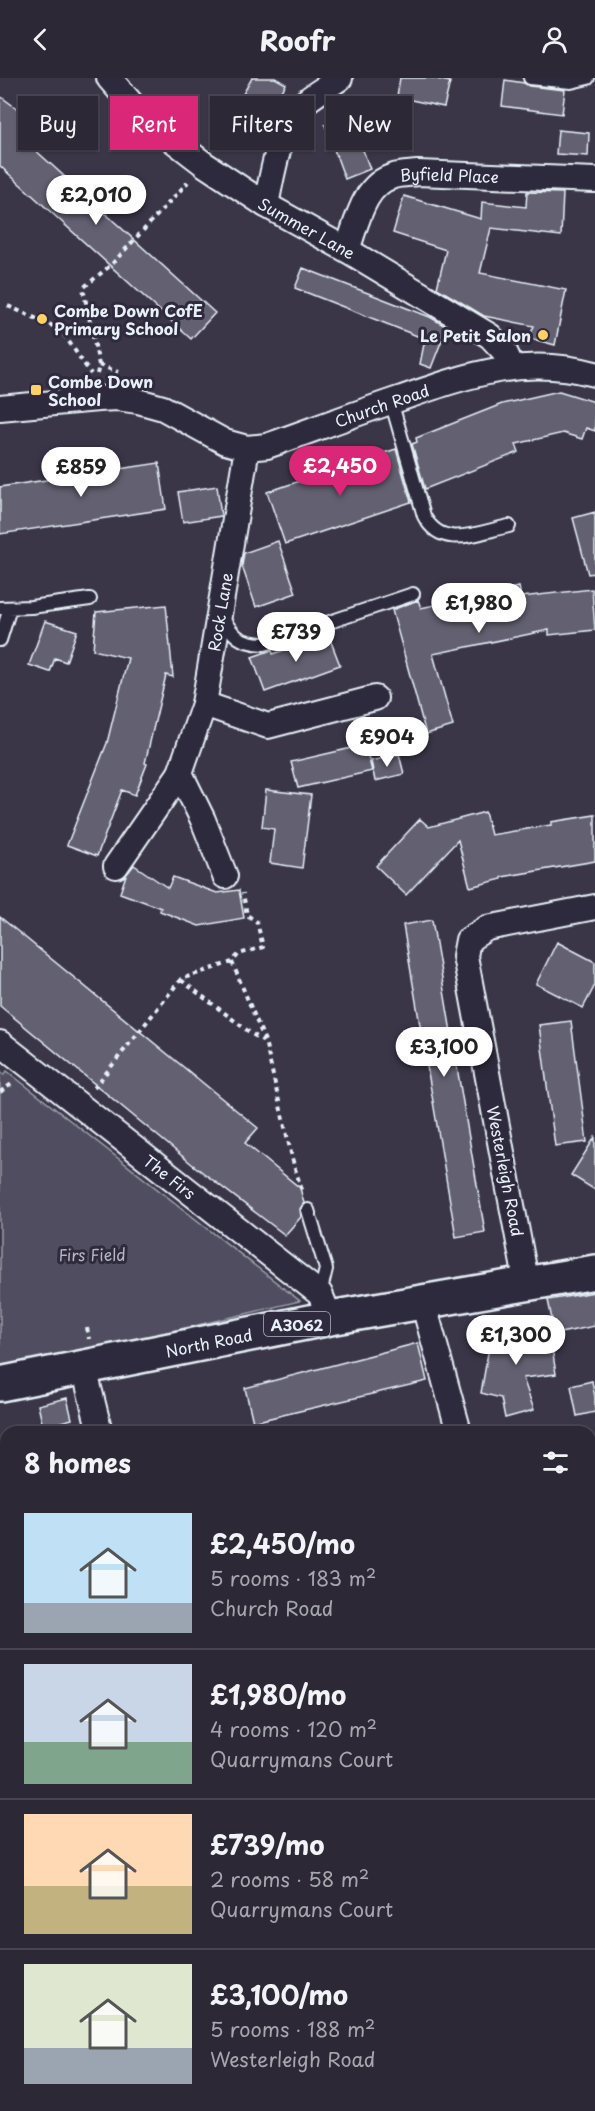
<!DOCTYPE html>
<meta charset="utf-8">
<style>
body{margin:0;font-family:"Playpen Sans",sans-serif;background:#383442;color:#f1f3f6;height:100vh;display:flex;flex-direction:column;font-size:22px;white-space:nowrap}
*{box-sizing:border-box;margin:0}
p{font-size:20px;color:#a6a6ad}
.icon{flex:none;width:33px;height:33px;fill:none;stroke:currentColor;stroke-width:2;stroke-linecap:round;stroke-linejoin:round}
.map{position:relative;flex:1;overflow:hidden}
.drawer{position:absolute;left:0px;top:1348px;width:596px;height:686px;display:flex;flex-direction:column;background:#2c2836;border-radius:18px 18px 0 0;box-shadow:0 2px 4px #0004,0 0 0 2px #484451}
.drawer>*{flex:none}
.hud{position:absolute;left:18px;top:18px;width:560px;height:54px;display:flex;gap:12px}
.price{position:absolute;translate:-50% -51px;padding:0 14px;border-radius:21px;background:#fff;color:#222;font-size:20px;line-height:39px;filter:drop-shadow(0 2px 3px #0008)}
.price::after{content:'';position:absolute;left:50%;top:36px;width:18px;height:14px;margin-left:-9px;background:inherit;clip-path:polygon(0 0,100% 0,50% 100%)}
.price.active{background:#db2777;color:#fff}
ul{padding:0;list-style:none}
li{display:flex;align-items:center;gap:18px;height:150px;padding:0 24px}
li+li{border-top:2px solid #484451}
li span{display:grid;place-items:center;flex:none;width:168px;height:120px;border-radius:0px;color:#555}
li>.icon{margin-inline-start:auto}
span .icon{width:72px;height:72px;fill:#fffc;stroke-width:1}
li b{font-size:26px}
h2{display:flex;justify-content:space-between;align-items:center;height:72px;padding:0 24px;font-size:26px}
.tag{padding:0 21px;border-radius:0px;background:#2c2836;box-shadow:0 2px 4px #0004,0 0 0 2px #484451;font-size:21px;line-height:54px}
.tag.active{background:#db2777;color:#fff}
header{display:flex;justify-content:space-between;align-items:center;height:78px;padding:0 24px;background:#2c2836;font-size:27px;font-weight:700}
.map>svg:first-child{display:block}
.green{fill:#504e5f;stroke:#9ca0ac;stroke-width:1.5}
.building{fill:#636171;stroke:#e8f1f8;stroke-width:1.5}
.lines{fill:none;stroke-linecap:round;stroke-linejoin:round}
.lane-casing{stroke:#e8f1f8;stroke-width:16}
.street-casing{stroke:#e8f1f8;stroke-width:28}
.primary-casing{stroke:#e8f1f8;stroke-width:38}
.path{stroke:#e8f1f8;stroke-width:4;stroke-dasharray:4.5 4.5;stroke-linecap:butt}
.lane{stroke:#2f2a3d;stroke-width:12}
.street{stroke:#2f2a3d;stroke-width:24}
.primary{stroke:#2f2a3d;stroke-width:33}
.poi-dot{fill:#ffd166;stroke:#2f2a3d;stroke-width:2}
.labels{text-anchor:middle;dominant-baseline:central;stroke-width:6;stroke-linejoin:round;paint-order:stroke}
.shield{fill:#2f2a3d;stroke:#b0b5c0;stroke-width:1.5}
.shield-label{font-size:15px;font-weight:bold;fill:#e8f1f8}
.street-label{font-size:16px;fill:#e8f1f8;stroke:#2f2a3d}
.poi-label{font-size:16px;font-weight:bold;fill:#e8f1f8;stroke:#2f2a3d;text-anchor:start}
.park-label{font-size:16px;fill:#b3b8c2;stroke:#2f2a3d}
</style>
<header><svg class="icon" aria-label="back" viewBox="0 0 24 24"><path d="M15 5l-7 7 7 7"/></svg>Roofr<svg class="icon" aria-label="person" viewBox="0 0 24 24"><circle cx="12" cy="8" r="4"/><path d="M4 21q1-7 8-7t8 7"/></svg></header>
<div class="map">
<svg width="595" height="2033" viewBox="0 0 595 2033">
<rect width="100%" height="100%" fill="#3a3648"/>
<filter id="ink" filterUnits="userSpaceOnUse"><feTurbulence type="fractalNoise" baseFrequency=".0167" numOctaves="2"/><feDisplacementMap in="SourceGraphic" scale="12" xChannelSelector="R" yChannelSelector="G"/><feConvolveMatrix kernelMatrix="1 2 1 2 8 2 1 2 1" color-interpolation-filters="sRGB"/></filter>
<g filter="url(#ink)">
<path class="green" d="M0,992L4,997L7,993L300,1223L91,1272L0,1289Z
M595,1896V2033H567L565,2028H590V1903Z
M6,2018V2028H157L158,2033H0V2020Z"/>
<path class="building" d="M252,0H275L286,6L271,32L243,16Z
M400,0H432L450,4L444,29L397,19Z
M505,2L524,5L529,8L565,12L562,36L502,28Z
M0,18L35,44L22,60L215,235L191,261L0,88Z
M350,37L370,91L345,101L325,47Z
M558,52L589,55L588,78L556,76Z
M527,114L563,115L561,158L491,150L480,195L566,212L555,267L529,260L534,248L484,238L437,210L446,172L393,155L404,118L481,141L482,124L526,129Z
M303,190L430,239L447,249L431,290L420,286L425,261L295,210Z
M559,313L595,324V353L586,350L582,361L563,355L516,366L519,374L425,411L412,366L417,364L416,360L502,326Z
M396,371L411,424L285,466L267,414Z
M159,385L166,431L0,456V409Z
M217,408L221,438L183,444L178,414Z
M595,434V495L588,496L573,440Z
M278,463L296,515L256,529L242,488L244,475Z
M519,509L521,519L592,511L595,552L549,557V552L433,576L453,648L426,656L392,532L418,522L421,530Z
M166,527L173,599L166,597L145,685L147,686L135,717L122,712L97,778L67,767L107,665L128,580L93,572L96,534Z
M45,543L77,553L66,584L55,580L50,594L29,587Z
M328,556L340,587L265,614L252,579L272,572L273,576Z
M365,667L372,693L298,710L291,684Z
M399,676L404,696L375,703L371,683Z
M266,712L311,717L302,790L270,785L274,751L262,749Z
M485,734L491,757L551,747V744L595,737V783L502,799V801L470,809L458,762L406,817L376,788L420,741L429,749Z
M134,787L168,810L173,799L217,815L239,812L244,840L199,848L160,833L161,830L120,815L126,797Z
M0,839L258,1050L245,1065L300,1110L304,1125L300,1131L301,1139L285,1157L193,1087L0,928Z
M432,842L485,1154L456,1159L403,847Z
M557,864L595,884V907L583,930L536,906Z
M571,943L587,1064L555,1068L539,947Z
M595,1059V1112L571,1097Z
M595,1214V1248L555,1256L548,1222Z
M493,1246L550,1257L556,1296L523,1300L534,1332L505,1340L501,1320L481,1315Z
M418,1265L427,1303L253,1344L245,1310Z
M592,1303L595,1319V1334L577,1338L571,1308Z
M67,1320L72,1341L43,1349L38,1327Z"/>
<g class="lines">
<g class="lane-casing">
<path id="lane" d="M530,0L571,4L588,0
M391,323L424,438C442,473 478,454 509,448
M0,530L31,529L90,521
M221,537C233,558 239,565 264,566L413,516
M0,562L10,530
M308,1132L326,1191L320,1216"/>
</g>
<g class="street-casing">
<g id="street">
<path id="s1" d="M109,0L144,40L204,86L266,127L347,172L490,258L505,274L512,289"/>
<path d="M266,127C273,93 278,54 302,27C312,17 328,9 340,0"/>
<path id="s2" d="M347,172C357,145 363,106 394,98C401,96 410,96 418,95L595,102"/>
<path id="s3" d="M0,330L98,321L117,320L138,323L163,330L225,364L247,370L267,368C312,352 357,335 402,320C468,297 524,277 595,296"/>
<path d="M204,626L268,648L375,620"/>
<path d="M116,788L180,695"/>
<path id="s4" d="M225,798L203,742L180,695L204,626L247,370"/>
<path id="s5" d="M0,965L320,1216L330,1240"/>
<path d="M527,1207L465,878L468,862L487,850L595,829"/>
<path d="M423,1224L459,1354"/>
<path d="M84,1290L100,1354"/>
<path d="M590,1498L595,1497"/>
<path d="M437,2028L439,2033"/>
</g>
</g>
<g class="primary-casing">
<g id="primary">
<path id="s6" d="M0,1306L330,1240L595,1194"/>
</g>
</g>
<path class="path" d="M8,228L51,247L65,258L91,296
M99,287L118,294
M97,296L99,287L83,210L111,187L188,104
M232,884L265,963L294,1088L303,1115
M181,902L252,956L264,963
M94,1010L181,901L232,884L239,876L263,869L257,844L247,837L243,815
M0,1014L13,1005
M87,1250L89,1261
M0,1802L6,1798"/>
<use href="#lane" class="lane"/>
<use href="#street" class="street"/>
<use href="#primary" class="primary"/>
</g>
</g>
<g class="poi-dot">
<circle cx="42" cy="241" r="6"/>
<circle cx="543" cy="257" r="6"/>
<rect x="30" y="306" width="12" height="12" rx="3"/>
</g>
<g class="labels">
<rect class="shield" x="264" y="1234" width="66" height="24" rx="4.5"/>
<g class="shield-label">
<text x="297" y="1246">A3062</text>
</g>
<g class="street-label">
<text stroke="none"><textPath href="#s2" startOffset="147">Byfield Place</textPath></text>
<text stroke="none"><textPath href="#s1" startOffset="250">Summer Lane</textPath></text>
<text stroke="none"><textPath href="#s3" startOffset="400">Church Road</textPath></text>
<text stroke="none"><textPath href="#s4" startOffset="279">Rock Lane</textPath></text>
<text transform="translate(506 1093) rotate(79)">Westerleigh Road</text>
<text stroke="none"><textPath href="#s5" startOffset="216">The Firs</textPath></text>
<text stroke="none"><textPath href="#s6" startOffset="213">North Road</textPath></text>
</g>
<g class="poi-label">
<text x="54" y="232">Combe Down CofE<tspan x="54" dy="18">Primary School</tspan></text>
<text x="531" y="257" text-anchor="end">Le Petit Salon</text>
<text x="48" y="303">Combe Down<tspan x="48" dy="18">School</tspan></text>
</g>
<g class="park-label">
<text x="92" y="1176">Firs Field</text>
</g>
</g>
</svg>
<b class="price" style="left:96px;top:148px">£2,010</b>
<b class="price active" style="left:340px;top:419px">£2,450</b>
<b class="price" style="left:81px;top:420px">£859</b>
<b class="price" style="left:479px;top:556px">£1,980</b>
<b class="price" style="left:296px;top:585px">£739</b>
<b class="price" style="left:387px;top:690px">£904</b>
<b class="price" style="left:444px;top:1000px">£3,100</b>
<b class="price" style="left:516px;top:1288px">£1,300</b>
<div class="hud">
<a class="tag">Buy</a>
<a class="tag active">Rent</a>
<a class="tag">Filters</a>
<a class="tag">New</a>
</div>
<section class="drawer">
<h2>8 homes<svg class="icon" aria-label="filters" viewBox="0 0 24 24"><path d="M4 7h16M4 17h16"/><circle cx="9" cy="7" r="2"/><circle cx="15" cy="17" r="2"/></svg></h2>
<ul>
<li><span style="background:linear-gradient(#bfe0f5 75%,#9aa5b1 0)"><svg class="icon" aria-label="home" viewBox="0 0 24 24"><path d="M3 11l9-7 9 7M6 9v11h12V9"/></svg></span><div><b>£2,450/mo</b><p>5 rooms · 183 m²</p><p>Church Road</p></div></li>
<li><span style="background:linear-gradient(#c9d6e8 65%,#7fa58c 0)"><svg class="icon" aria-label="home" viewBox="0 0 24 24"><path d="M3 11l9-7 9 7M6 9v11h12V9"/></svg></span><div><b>£1,980/mo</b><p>4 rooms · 120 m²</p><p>Quarrymans Court</p></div></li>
<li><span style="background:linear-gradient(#ffd9b3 60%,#c2b280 0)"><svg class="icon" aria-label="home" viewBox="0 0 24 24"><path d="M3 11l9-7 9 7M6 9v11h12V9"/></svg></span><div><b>£739/mo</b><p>2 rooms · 58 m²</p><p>Quarrymans Court</p></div></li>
<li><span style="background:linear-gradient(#dfe7d0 70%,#9aa5b1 0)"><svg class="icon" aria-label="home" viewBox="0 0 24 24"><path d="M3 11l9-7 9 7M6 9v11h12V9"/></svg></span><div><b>£3,100/mo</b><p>5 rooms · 188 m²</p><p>Westerleigh Road</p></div></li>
</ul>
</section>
</div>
